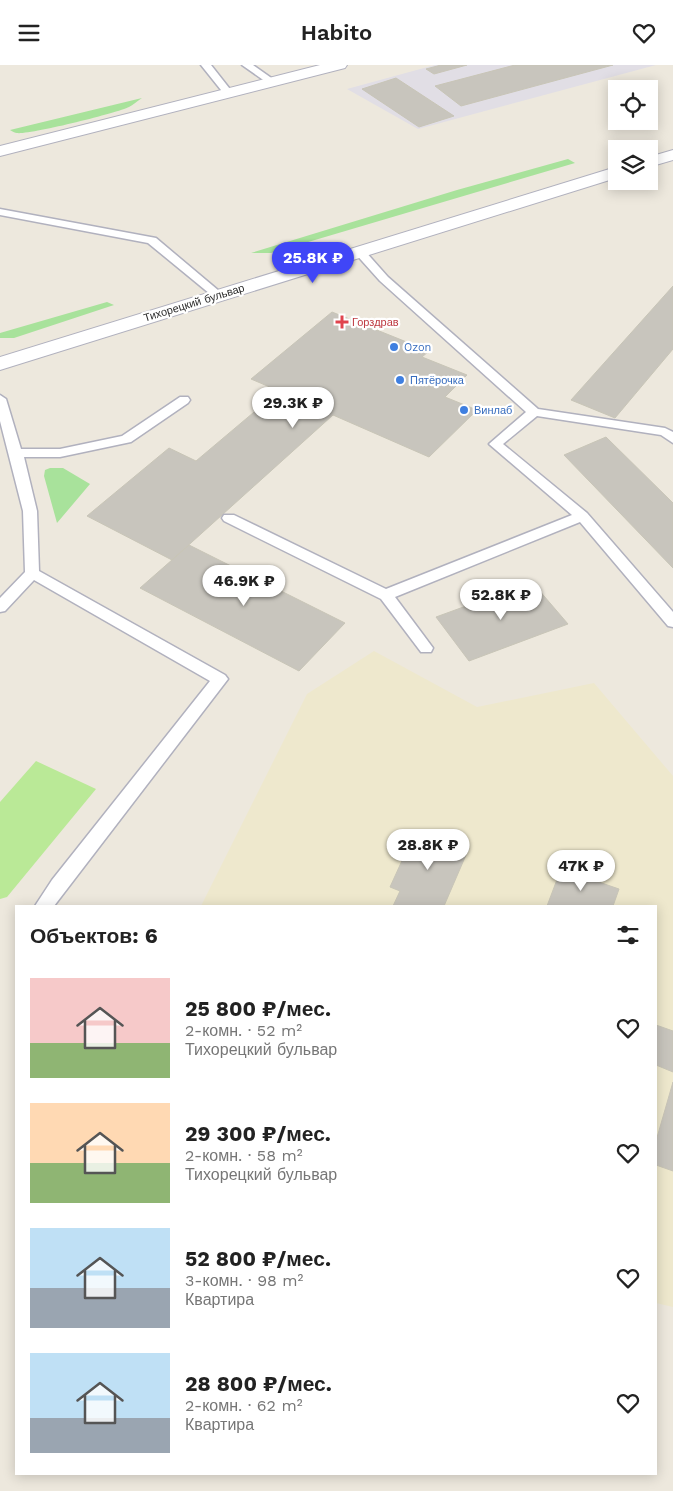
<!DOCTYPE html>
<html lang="ru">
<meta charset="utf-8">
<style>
body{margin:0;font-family:"Work Sans",sans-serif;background:#f2f2f2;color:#222;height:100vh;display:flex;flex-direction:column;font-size:19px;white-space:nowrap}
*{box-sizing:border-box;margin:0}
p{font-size:16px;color:#767676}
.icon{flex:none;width:28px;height:28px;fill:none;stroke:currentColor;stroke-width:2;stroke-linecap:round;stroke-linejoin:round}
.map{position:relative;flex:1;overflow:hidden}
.details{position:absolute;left:15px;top:840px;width:642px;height:570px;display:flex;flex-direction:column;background:#fff;border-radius:0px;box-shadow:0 2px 12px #0003}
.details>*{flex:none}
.controls{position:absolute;left:608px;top:15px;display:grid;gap:10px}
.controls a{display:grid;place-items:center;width:50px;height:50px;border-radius:0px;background:#fff;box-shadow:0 2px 12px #0003;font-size:25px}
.price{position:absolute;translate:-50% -42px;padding:0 11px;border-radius:18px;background:#fff;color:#222;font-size:16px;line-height:32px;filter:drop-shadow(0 1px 2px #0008)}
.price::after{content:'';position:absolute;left:50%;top:30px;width:15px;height:11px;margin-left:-8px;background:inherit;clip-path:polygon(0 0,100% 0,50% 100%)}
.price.selected{background:#4046f7;color:#fff}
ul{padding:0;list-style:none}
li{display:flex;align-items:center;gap:15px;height:125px;padding:0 15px}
li span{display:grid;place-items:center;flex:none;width:140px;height:100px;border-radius:0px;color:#555}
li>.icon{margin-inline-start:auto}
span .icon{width:60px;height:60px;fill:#fffc;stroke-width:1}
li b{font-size:21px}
h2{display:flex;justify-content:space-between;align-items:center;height:60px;padding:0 15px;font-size:21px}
header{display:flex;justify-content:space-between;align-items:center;height:65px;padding:0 15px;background:#fff;font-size:22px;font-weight:600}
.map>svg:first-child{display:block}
.industrial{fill:#e1dee5}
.education{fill:#eee8cd}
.green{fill:#a8e29b}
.pitch{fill:#bae997}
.building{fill:#c8c5bd;stroke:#c8c5b7}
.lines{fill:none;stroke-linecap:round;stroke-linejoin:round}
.lane-casing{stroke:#b1b1be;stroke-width:3}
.secondary-casing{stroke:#b1b1be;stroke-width:2}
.lane{fill:#fff;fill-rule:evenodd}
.secondary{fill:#fff;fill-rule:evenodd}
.health-dot{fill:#e0444e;stroke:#fff;stroke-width:2}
.shop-dot{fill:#3f7fe0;stroke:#fff;stroke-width:2}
.labels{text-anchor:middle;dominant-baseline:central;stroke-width:4.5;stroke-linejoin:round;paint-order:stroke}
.far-street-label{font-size:11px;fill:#2b2b2b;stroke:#fff}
.far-health-label{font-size:11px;fill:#be3a42;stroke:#fff;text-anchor:start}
.far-shop-label{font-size:11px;fill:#366cbe;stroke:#fff;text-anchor:start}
</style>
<header><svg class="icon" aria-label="menu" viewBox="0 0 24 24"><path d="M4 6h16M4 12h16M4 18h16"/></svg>Habito<svg class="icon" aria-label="heart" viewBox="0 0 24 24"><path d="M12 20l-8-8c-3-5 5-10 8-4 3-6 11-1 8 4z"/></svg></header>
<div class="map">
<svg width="673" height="1426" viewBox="0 0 673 1426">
<rect width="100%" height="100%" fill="#ede8dd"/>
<path class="industrial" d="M435,0H656L418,64L347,24Z"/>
<path class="education" d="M374,586L477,642L594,618L673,711V1242L656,1238V841H201L307,629Z"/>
<path class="green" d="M142,33C137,36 133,40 129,42C117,48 29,70 17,68C15,68 12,66 10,65Z
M568,94L575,98L271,188H251L457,125Z
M107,237L114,240L14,273H0V268Z
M50,403H63L90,419L57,458L44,411L45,405Z"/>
<path class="pitch" d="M36,696L96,724L7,832L0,834V737Z"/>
<path class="building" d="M441,0H467L434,9L426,4Z
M515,0H613L461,41L435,21Z
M396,13L454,51L419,62L362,24Z
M673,221V284L615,353L571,335Z
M332,247L429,286L422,292L467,310L445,332L477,345L429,392L333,350L172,495L87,451L169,383L196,396L279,326L251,314Z
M606,372L673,438V503L564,390Z
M189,480L345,558L299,606L140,523Z
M532,517L568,559L469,596L436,552Z
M416,765L469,783L444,841H393L400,826L390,822Z
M561,804L619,824L613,841H547Z
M656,960L673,966V1007L656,1000Z
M673,1017V1106L656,1100V1076Z"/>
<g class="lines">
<g class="lane-casing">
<path id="lane" d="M201,0H211L233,28L231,30H225Z
M242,0H253L277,17L269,19Z
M0,144L156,173L225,231L219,234L215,233L148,178L0,150Z
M360,184L364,185L388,212L538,344L665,363L673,367V378L661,370L537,351L503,379L587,448L673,547V562L668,561L580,457L395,532L433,583L431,587H421L381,534L224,456L222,453L224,450H234L386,524L572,450L489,379L526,347L380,216L354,187Z
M0,330L6,334L21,384H60L122,371L180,332H188L190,335L188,338L131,377L60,392H24L37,446L39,506L225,610L228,614L54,841H35L52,815L210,616L34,515L5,546L0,547V533L25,507L23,446L0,356Z"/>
</g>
<g class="secondary-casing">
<path id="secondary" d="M320,0H347L345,3L0,91V81Z
M673,85V95L649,102V92Z
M616,102V113L0,305V292Z"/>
</g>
<use href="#lane" class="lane"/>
<use href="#secondary" class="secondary"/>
</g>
<path class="health-dot" d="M339.5 249.5h5v5h5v5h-5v5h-5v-5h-5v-5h5z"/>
<g class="shop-dot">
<circle cx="394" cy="282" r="5"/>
<circle cx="400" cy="315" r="5"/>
<circle cx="464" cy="345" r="5"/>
</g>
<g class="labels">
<g class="far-street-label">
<text transform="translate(194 238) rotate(-17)">Тихорецкий бульвар</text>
</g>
<g class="far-health-label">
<text x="352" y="257">Горздрав</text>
</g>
<g class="far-shop-label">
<text x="404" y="282">Ozon</text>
<text x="410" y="315">Пятёрочка</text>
<text x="474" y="345">Винлаб</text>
</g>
</g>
</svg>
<div class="controls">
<a><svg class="icon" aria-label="locate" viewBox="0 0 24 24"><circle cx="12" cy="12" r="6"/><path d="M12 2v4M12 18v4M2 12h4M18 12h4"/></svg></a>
<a><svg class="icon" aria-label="layers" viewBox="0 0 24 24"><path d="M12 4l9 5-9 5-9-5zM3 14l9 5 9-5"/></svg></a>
</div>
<b class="price selected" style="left:313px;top:219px">25.8K ₽</b>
<b class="price" style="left:293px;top:364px">29.3K ₽</b>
<b class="price" style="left:244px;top:542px">46.9K ₽</b>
<b class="price" style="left:501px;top:556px">52.8K ₽</b>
<b class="price" style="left:428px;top:806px">28.8K ₽</b>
<b class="price" style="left:581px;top:827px">47K ₽</b>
<section class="details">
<h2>Объектов: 6<svg class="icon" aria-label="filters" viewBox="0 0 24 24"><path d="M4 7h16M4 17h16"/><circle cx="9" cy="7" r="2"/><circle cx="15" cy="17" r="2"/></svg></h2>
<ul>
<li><span style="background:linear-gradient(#f6c9c9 65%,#8fb573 0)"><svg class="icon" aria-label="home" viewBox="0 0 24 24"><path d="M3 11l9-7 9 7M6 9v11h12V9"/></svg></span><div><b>25 800 ₽/мес.</b><p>2-комн. · 52 m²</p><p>Тихорецкий бульвар</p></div><svg class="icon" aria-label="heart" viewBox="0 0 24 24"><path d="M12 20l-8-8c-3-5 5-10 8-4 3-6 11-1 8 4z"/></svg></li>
<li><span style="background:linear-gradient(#ffd9b3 60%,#8fb573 0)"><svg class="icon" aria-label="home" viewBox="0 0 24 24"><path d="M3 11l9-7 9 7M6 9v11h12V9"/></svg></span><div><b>29 300 ₽/мес.</b><p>2-комн. · 58 m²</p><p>Тихорецкий бульвар</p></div><svg class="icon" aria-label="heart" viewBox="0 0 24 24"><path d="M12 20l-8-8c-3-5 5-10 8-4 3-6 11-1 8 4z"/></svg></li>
<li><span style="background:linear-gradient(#bfe0f5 60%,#9aa5b1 0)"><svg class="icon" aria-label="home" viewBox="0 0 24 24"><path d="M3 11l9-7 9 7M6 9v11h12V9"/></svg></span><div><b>52 800 ₽/мес.</b><p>3-комн. · 98 m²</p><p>Квартира</p></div><svg class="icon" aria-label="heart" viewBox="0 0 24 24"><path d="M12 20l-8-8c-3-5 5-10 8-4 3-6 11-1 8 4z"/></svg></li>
<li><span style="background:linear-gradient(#bfe0f5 65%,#9aa5b1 0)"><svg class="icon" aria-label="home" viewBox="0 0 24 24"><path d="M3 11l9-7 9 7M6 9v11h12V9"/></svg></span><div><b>28 800 ₽/мес.</b><p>2-комн. · 62 m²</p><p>Квартира</p></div><svg class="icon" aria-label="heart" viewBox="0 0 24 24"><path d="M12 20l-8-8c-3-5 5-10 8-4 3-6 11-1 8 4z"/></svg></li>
</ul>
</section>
</div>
